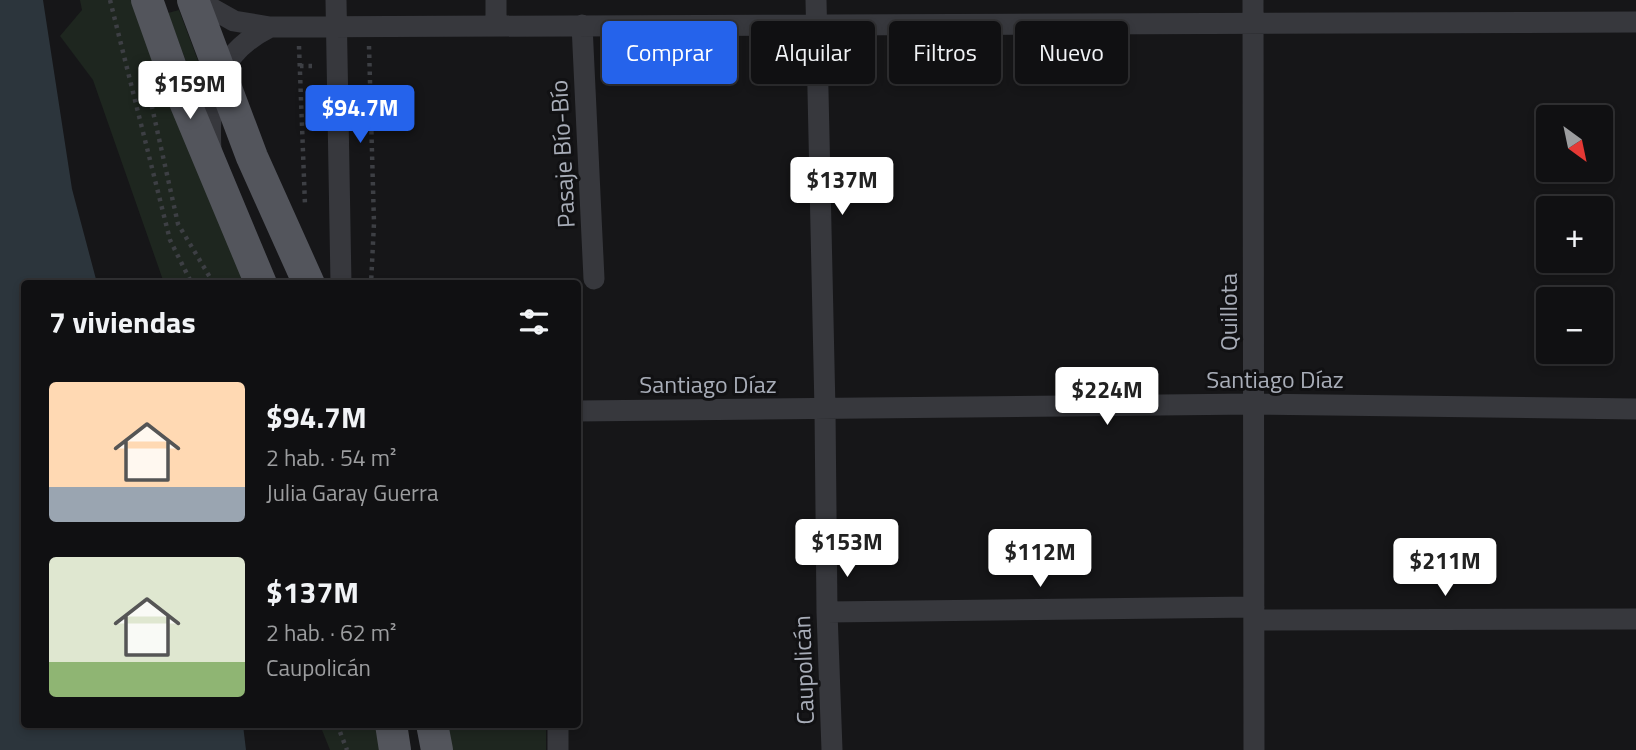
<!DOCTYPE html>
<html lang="es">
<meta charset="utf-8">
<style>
body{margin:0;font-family:"Titillium Web",sans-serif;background:#1e1e20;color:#f1f3f6;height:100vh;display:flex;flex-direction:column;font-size:26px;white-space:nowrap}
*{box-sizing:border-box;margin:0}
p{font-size:23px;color:#9c9d9f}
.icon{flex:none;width:38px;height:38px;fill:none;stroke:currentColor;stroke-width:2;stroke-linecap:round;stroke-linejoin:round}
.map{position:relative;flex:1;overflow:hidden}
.sheet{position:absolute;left:21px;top:280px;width:560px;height:448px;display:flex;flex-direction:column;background:#101012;border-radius:7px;box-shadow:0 4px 10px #0003,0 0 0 2px #303032}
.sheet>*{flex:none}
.guide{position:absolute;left:602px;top:21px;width:665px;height:63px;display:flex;gap:14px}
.needle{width:46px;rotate:147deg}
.buttons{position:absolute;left:1536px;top:105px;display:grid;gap:14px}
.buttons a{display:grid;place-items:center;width:77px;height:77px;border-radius:7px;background:#101012;box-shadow:0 4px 10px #0003,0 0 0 2px #303032;font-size:35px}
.price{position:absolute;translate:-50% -60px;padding:0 16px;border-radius:7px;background:#fff;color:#222;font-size:23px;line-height:46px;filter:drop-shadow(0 2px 4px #0008)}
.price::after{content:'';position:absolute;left:50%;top:42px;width:21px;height:16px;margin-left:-10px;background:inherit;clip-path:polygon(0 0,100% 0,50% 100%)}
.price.on{background:#2563eb;color:#fff}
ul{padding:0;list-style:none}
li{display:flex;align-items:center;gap:21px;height:175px;padding:0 28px}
li span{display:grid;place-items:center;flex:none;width:196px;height:140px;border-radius:7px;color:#555}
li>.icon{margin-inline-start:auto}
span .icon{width:84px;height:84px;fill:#fffc;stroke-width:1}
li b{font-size:30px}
h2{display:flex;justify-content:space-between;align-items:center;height:84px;padding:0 28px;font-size:30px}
.chip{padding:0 24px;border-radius:7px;background:#101012;box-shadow:0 4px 10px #0003,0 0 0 2px #303032;font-size:24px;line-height:63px}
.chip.on{background:#2563eb;color:#fff}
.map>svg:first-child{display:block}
.green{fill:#1e261f}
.water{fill:#2c353c}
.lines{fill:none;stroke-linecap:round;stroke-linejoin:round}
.path{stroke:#3d3f44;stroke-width:4.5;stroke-dasharray:3.5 5;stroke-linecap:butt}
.minor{stroke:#37383d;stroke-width:21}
.primary{stroke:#53555c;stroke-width:32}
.labels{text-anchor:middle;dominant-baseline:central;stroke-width:6;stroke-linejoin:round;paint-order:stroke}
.street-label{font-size:24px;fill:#a8adb8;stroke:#111113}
</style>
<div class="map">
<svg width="1636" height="750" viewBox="0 0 1636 750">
<rect width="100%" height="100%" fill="#161618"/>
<path class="green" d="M80,0H134L249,283H164L93,80L60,36L82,10Z
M179,10L206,82L204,110L168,13Z
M320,725H375L381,750H330Z
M445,725H546V750H450Z"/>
<path class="water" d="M0,0H43L72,189L97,283L24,284V724L243,725L246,750H0Z"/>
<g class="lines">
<path class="path" d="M110,0L170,240L192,284
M299,46L305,205
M369,46L374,223L371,284
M300,66H317
M148,89L178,224L214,284
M337,724L347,750"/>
<path class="minor" d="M197,0L234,21L270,27L1636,22
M336,0L341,284
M496,0V26
M816,0L825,410L827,612L832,750
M1253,0L1254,750
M582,25L594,279
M211,151C208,95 216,54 270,27
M578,411L1255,404L1636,409
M827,612L1254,607
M1254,620L1636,619
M558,724V750"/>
<path class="primary" d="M147,0L173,73L261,284
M193,0L252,157L309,284
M391,724L395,750
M432,724L437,750"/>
</g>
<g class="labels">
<g class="street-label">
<text transform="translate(562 154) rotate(-93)">Pasaje Bío-Bío</text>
<text transform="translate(1228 312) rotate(-90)">Quillota</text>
<text x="1275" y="379">Santiago Díaz</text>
<text x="708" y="384">Santiago Díaz</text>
<text transform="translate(803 670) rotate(-92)">Caupolicán</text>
</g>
</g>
</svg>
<div class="buttons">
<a><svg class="needle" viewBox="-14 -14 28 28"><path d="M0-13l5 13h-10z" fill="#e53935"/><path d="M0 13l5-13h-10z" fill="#9c9d9f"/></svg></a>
<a>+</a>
<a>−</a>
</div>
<b class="price" style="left:190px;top:121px">$159M</b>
<b class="price on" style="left:360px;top:145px">$94.7M</b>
<b class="price" style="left:842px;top:217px">$137M</b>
<b class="price" style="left:1107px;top:427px">$224M</b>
<b class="price" style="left:847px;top:579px">$153M</b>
<b class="price" style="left:1040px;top:589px">$112M</b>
<b class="price" style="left:1445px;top:598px">$211M</b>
<div class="guide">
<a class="chip on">Comprar</a>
<a class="chip">Alquilar</a>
<a class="chip">Filtros</a>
<a class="chip">Nuevo</a>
</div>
<section class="sheet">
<h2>7 viviendas<svg class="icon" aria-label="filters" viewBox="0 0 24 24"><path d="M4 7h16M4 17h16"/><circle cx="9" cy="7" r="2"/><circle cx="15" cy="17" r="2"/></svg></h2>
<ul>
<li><span style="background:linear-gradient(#ffd9b3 75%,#9aa5b1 0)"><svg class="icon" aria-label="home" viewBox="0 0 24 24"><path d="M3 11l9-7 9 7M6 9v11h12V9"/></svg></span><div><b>$94.7M</b><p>2 hab. · 54 m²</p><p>Julia Garay Guerra</p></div></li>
<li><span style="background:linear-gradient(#dfe7d0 75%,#8fb573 0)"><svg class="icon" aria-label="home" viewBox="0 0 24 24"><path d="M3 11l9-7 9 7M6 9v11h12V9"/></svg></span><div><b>$137M</b><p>2 hab. · 62 m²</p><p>Caupolicán</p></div></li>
</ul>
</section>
</div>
